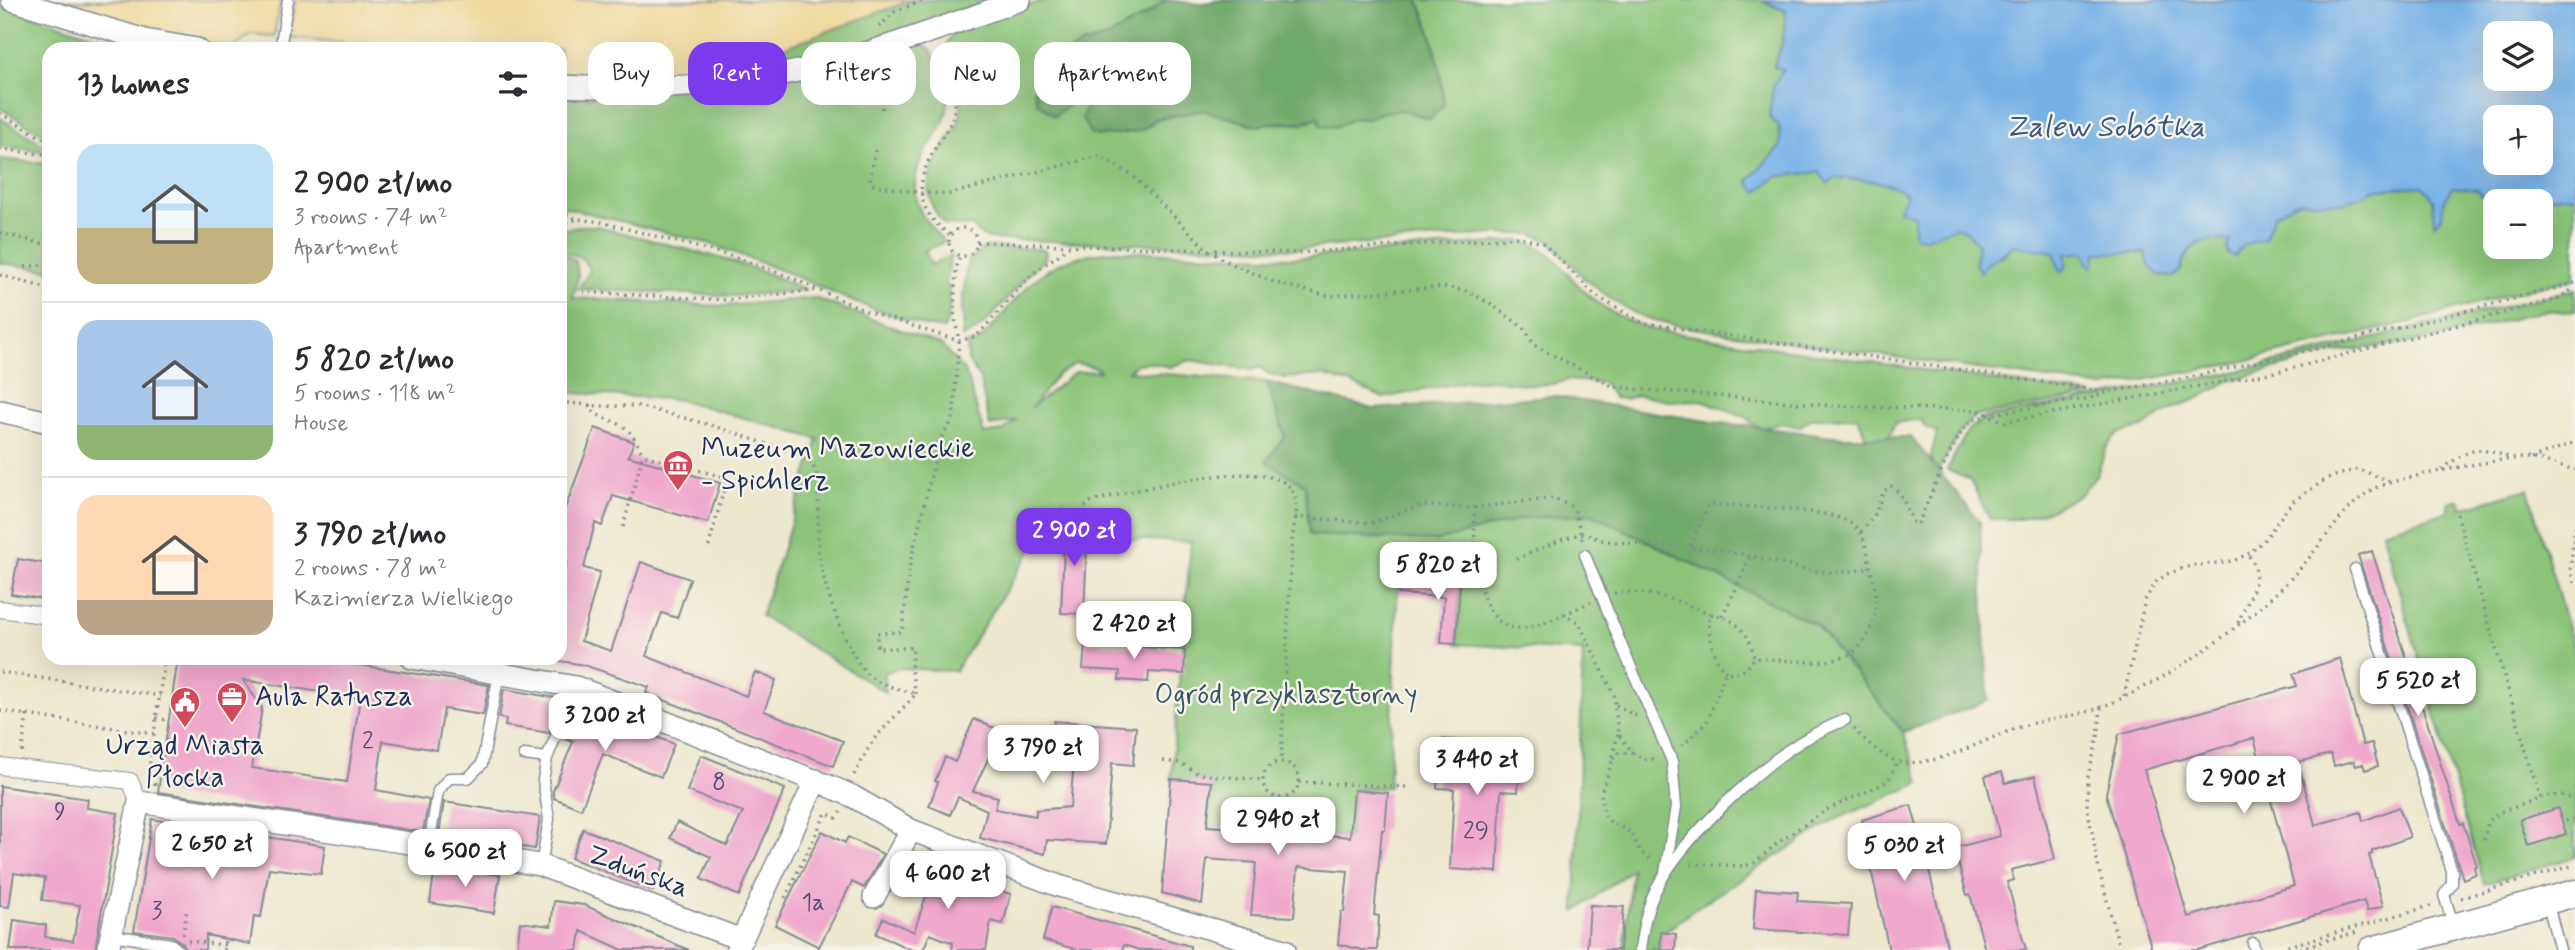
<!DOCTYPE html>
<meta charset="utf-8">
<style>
body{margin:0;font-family:Mynerve,sans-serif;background:#f7f7f7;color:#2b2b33;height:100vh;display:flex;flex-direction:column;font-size:26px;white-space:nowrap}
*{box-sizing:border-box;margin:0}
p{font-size:23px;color:#7c7c81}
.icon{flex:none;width:38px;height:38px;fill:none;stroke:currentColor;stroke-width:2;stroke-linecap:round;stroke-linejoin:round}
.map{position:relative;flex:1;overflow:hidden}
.sheet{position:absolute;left:42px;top:42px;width:525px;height:623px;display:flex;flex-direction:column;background:#fff;border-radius:21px;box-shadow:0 7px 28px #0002}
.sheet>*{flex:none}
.guide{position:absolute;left:588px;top:42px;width:665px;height:63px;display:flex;gap:14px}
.controls{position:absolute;left:2483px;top:21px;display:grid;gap:14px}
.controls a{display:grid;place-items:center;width:70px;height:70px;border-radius:14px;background:#fff;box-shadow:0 7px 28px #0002;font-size:35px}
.price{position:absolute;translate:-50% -60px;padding:0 16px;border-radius:14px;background:#fff;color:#222;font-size:23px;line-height:46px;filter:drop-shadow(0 2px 4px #0008)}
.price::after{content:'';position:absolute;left:50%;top:42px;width:21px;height:16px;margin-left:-10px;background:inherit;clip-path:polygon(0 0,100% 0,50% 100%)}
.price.current{background:#7c3aed;color:#fff}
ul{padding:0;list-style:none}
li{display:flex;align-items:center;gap:21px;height:175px;padding:0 35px}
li+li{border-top:2px solid #e1e1e2}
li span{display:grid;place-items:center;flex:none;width:196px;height:140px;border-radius:21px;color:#555}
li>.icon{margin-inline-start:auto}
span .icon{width:84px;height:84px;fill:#fffc;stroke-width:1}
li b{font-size:30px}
h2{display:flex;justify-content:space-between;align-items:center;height:84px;padding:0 35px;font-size:30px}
.chip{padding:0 24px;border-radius:21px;background:#fff;box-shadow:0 7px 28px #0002;font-size:24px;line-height:63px}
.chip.current{background:#7c3aed;color:#fff}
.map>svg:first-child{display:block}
.green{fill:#8bc479;stroke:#537a6c;stroke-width:2;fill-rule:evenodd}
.forest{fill:#70aa69;stroke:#466c64;stroke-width:2}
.sand{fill:#eeda9e;stroke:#84847e;stroke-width:2}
.water{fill:#75b1e7;stroke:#4870a2;stroke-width:2;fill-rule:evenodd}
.building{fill:#f0a8cd;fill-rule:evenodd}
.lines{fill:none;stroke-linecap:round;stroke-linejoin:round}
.service-casing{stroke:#848b96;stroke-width:13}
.pedestrian-casing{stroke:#848b96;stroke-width:18}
.minor-casing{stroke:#848b96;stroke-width:24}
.tertiary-casing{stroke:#848b96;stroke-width:29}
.path{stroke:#848b96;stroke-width:3.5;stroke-dasharray:2 5;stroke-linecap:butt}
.service{stroke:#fff;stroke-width:10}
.pedestrian{stroke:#fff;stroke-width:16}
.minor{stroke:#fff;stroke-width:21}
.tertiary{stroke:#fff;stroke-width:26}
.labels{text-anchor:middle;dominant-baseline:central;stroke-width:5;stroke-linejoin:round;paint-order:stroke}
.number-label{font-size:24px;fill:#504d7a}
.poi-label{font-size:28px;fill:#1b2f5e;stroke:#f7f3e8;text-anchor:start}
.park-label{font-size:28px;fill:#375465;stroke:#f7f3e8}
.street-label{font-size:28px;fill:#1b2f5e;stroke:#f7f3e8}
.water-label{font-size:30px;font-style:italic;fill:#365687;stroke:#f7f3e8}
</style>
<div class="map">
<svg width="2575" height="950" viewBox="0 0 2575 950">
<rect width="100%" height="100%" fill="#f7f3e8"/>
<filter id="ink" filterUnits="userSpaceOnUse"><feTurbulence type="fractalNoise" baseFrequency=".0143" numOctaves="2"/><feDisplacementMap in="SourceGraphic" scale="14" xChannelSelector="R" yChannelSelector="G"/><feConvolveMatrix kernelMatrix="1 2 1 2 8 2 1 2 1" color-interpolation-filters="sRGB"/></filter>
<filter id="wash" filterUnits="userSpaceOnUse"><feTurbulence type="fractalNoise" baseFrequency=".00686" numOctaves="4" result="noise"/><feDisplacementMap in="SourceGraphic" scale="28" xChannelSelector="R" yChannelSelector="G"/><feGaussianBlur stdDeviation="1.57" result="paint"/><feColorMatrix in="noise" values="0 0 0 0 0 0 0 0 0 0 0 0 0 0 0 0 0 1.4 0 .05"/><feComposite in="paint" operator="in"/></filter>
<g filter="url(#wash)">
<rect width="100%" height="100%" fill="#ede7cd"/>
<path class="green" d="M912,0H996L837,52L836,48L821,52L822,56L783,66L709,75Z
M1045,0H1166L1146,15L1106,38L1082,45L1054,59H1042L1035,68L1045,74L1048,79L1046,83L1054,116L1077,99L1086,97L1088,104L1120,132C1133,132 1148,131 1155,120L1203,110L1258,126L1267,123L1304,124L1319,116L1336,127L1354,118L1368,119L1382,112L1404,110L1430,119L1444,105C1440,65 1435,37 1418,0H1760L1786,11L1783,41L1774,66L1784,68L1773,87L1781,146L1748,181L1756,191L1778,176L1819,172L1828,184L1835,178C1852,180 1894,180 1905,193C1914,204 1919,225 1925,238L1956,226L1967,231L1978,245L1975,263L2004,255L2013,245L2066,254L2085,252L2089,265L2093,266L2096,253H2147L2149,266L2160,276L2173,277L2181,270C2187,242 2206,238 2232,240L2227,248L2228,253L2235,257L2243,245L2265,239L2274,215L2299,201L2344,203L2377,189L2423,186L2433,199L2435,223L2442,217V202L2452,187L2549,197L2575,195V279L2535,287L2406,323L2232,364L2104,387L1679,326L1642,317L1617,303L1585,279L1550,241L1532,234H1495L1293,249L989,239L982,236L972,226L945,225C916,192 930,169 950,137C955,129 960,122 961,112C964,84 949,69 946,44L954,33L963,28ZM2496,201H2541V247H2496Z
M0,5L92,35L146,49H49V138L0,108Z
M921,44C933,48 935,58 940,69C966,134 916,135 915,186C914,210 929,225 944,242L925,251L931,265L951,255L946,283C952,294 950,318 944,329L925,326L854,302L788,273L711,244L560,206V95L588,97Z
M0,118L49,148V152L0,146Z
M0,159L49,164V270L0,263Z
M580,226H597L727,260L767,273L806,290L734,296L578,289L590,271C577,246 576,261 562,250L560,230Z
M1519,241C1553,246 1564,273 1587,294C1607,312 1630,323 1655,330L2093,395L1976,416L1961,430L1939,469L1934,470L1931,456L1937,432L1926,428L1920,419L1895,423L1889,437L1878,442L1867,440L1858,417L1812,418L1799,427L1782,423L1763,428L1752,424L1747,417L1701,400L1673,401L1637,395L1626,399L1614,398L1604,383L1568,380L1554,384L1533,385L1492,380L1463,382L1383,398L1352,384L1322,375L1286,378L1267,373L1260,367L1252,370L1190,360L1170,367L1148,362L1137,364L1128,371L1267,382L1285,436L1436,541L1526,518L1593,514L1816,625L1903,732L1920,783L1832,821L1696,908L1661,935L1660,950H1624L1632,869L1575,912L1583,651L1456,644L1460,583L1398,579L1389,787L1354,790L1350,837L1293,832L1294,816L1267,814L1265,830L1207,826L1212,783L1171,779L1191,542L1104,538L1103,527L1093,515L1064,518L1063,500L955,671L897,668L884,673L885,692L761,616L818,439L681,400L560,392V253L576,261L578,276L573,298L723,306L815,298L941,345L966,373L984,434L1003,431L1017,420L990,426L980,379L968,361L967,344L977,342L986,334C1031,283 1043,256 1116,251L1292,258ZM1076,363L1097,368L1100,371L1075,372L1031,408L1057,375Z
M985,247L1040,249L1046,251L1045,259C1020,277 987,333 962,337L964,319L961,312L968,259L974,257Z
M2575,289V310L2566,312L2547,310L2434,339L2336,352L2229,381L2197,399L2171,409L2142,428L2119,433L2107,446L2097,474L2081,494L2051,510L2022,519H1990L1970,480L1947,470L1968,430L1985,418L2231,373Z
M2528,489L2575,653V857L2484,884L2382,531L2450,511L2448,503L2459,500L2462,508Z"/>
<path class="forest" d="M1166,0L1198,4L1221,0H1418C1435,37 1440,65 1444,105L1430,119L1404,110L1382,112L1368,119L1354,118L1336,127L1321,126L1318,117C1298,127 1279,118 1258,126L1203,110L1155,119L1144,129L1134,132L1099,136L1090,134L1082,118L1088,104L1085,97L1077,99L1054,116L1037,102L1034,89L1048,79L1045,74L1035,68L1042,59H1054L1082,45L1106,38L1146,15Z
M1267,382L1374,409L1552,396L1713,422L1843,437H1911L1980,522L1988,701L1903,732L1816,625L1593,514L1526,518L1436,541L1310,535L1305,485L1266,461L1285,436Z"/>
<path class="sand" d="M39,0H281L274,36L250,34L235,47L172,38Z
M295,0H912L709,75L672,79H560V49H407L288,37Z"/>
<path class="water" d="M1760,0H2575V195L2549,197L2494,192L2486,199L2478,190L2452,187L2443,202L2442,217L2434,224L2433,199L2423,186L2377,189L2344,203L2299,201L2274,215L2265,239C2252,242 2240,243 2235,257L2228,254L2227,248L2231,241C2205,238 2186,242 2181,270L2173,277L2160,276L2149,266L2146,253H2096L2093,267L2089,266L2084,252L2066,254V267L2060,272L2054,252L2013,245C2001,258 1990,257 1980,272L1975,263L1978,245L1967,231L1956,227L1925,238L1914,236V215L1898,210L1907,195C1891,178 1857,180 1835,178L1828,184L1819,172L1778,176L1756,192L1748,181L1781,146L1779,126L1769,117L1773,87L1783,69L1774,67L1783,41L1786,11ZM2496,33H2541V79H2496ZM2496,117H2541V163H2496Z"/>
<g id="blocks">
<path class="building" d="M595,428L634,442L628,456L720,483L708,523L613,496L602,526L595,523L584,568L600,572L581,641L611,651L641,562L690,579L677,618L662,613L646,656L746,696L755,672L776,680L764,711L843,741L833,766L646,693L649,687L584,665L560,661V590L567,562L560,560V522Z
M1065,523L1088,524L1084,614L1061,613Z
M2372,551L2460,824L2463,823L2477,866L2474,867L2476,874L2463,879L2358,555Z
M18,559L49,564V600L11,594Z
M1398,579L1460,583L1456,644L1441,643L1444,597L1398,594Z
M1085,643L1185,650L1184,674L1149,672L1148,682L1119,680L1120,671L1083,669Z
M178,658H313L489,685L483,715L444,709L437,750L383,741L376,790L429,800L423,832L158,792ZM243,680L360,698L347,782L252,768L262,708Z
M2340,658L2363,745L2372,743L2378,766L2365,770L2363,764L2356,766L2354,761L2334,766L2331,754L2298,762L2315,825L2361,812L2363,821L2399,807L2410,837L2372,851V854L2369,855L2383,906L2367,911L2364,901L2198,950H2152L2106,794L2119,734L2297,686L2293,674ZM2254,738L2294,886L2188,917L2144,770Z
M504,689L562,699L549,733L505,726L506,719L499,718Z
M577,705L674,744L661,777L603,754L581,809L554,798L553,791L573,742L564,738Z
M974,719L1001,731L973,791L998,797L995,809L1036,816V810L1070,807L1074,762L1051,760L1054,721L1136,727L1133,765L1112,763L1106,844L1047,840L1045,854L980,838L987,810L958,797L950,815L929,806L938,782L935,781L945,757L955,762Z
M1440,739L1521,744L1518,792L1501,791L1497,872L1450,869L1454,789L1437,788Z
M701,755L785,789L739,896L701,879L711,857L670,838L677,822L727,846L743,812L687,791Z
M2002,772L2005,783L2035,776L2055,859L2011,870L2014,880L2007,882L2026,950H1985L1970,894L1967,895L1954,848L2000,836L1985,776Z
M1171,779L1212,782L1207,826L1265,830L1266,814L1294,816L1293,832L1350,837L1354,790L1388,793L1385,830H1382L1374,915L1379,916L1377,950H1362L1338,944L1341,912H1344L1348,871L1298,867L1294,917L1251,915L1256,863L1207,859L1202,904L1162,893Z
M0,786L88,799L87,808L118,813L95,950H10L14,920L46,925L45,937L73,941L80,905L42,900L45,878L14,873L9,907L0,906Z
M444,802L540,817L535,849L439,834Z
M1911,805L1927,862L1948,950H1889L1871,869L1876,868L1862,820Z
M2558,808L2566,834L2528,846L2520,820Z
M152,819L325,846L321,874L269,868L261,917L254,916L250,944L206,935L205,950H186L183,944L173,936L134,931Z
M583,829L665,861L653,891L571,858Z
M822,831L845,843L848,837L883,854L864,888L852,882L819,947L775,925Z
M918,859L949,870L946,877L1011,894L1003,924L991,921L986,950H952L953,943L930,934L923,950H912L876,934L883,918L914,932L926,896L900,886L906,868L914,871Z
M435,866L500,875L494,913L430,903Z
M1756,889L1798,892L1797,901L1851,904L1848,935L1753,929Z
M554,901L584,905L689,950H623L581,931L578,950H517L520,922L551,926Z
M1590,905L1624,907L1620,950H1587Z
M1052,907L1190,946V950H1139L1124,945L1122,950H1078L1043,940Z
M1661,932L1676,934L1675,950H1660Z"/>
</g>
</g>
<g filter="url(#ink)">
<use href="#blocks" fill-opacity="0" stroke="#848b96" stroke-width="2"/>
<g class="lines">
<g class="service-casing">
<path id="service" d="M280,49L288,0
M1585,555L1623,649L1672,761L1676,807L1665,873
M2355,569L2452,871V884L2444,895L2454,927
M524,755L547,758
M429,846L438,791L449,778H468L482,764L499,673
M541,866L549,819L543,780L547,758L576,687
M2547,901L2560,950
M111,935L171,944L178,950
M2253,943L2255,950
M1640,950C1643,927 1647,905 1659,884C1684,838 1757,769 1802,741C1816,733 1830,726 1845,720"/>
</g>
<g class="pedestrian-casing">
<path id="pedestrian" d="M0,609L49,616
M0,766L130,781L139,802"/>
</g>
<g class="minor-casing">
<path id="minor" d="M12,0L145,40L197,49
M560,86C631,89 701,89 772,76C857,61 939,28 1020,0
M0,411L49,422
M412,658L576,687L829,786L852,796L911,830L1059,886L1285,950
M874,897L911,830
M108,950L139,802L429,846L539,865L742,940
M737,950L816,780"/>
</g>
<g class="tertiary-casing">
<path id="tertiary" d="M2372,950L2575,893"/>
</g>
<path class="path" d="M879,27L894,12L924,0
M940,50C947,69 959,91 954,113C951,125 942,136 936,147C914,183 915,210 951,236
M882,109L885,65
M0,113L49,142
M0,149L49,155
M875,150L870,180L874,185L921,193L950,194L1099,156L1131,174L1209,251L1230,263L1276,283L1328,296L1443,287L1466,291L1491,304L1525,329L1534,345L1614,387L1835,406L1978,410L2004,422L2286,370L2557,299L2575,288
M560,212L578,219L601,222L735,257L792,278L866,311L959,341L977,336L1031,275L1069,247
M560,224L578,219
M949 242a14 14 0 1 1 28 0a14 14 0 1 1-28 0Z
M0,233L49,245
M977,242L1296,253L1519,237L1543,243L1596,296L1643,323L2108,392L2182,379L2332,345L2575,283
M25,267L49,264
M0,275L49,289
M583,292L726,300L817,290
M560,402L598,406H638L707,424L803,456C808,460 811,462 814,468C822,488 816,530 819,554C822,583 846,651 866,673C877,685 901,689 916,694
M589,405C595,418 611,419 623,426C633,433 638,445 643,455
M2531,459L2575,442
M2442,470C2470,447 2477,446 2511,458
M1085,507L1090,502C1125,493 1273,451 1293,492C1300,506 1294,526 1292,541L1281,761
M1475,507C1473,540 1472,635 1525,628C1546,625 1570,611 1591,602
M2457,514L2540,799
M1295,517L1371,523L1422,505L1471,508L1553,498L1570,506L1575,512L1583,542
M2575,526L2570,570L2575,586
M623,527L643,455L727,478L708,549
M1861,532L1876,513L1883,492L1891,486L1900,494L1913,522L1918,524C1929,500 1951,443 1967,426C1972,420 1980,418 1986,415L2090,398L2106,393
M1516,559C1529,554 1569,535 1581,534C1589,533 1598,540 1606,541C1647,545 1688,546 1729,552C1780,559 1818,583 1870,567
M1614,593C1645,589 1682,601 1710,614
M1563,614L1579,623L1614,695L1618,734L1633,753L1643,759H1657
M1722,616L1736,589L1750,556
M2238,623C2246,602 2267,576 2248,555
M0,672L160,696
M1726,672C1714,661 1706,630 1710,614C1736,618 1750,632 1754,658
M916,694L911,669L913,648H877V633L902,632L910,563L940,439L953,420L959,341L954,313L956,270L960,255
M2124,696L2145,600L2156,582L2167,574L2190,566L2233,561L2250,553L2265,539L2292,502L2328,478L2358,469L2389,481
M1616,705L1636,716
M2101,707L2098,737L2088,776L2087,806L2099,870L2120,950
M0,711L154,734
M156,718L167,720
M1854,729C1866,741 1883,759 1901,762C1935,767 1980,742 2012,730C2041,718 2075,718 2104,706C2159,684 2219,643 2264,604C2281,589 2298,572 2312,554C2331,531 2347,505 2373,489C2389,479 2510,456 2529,458C2544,460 2560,466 2575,470
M1618,734C1616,743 1614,752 1612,761C1605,789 1595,788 1607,820L1630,832L1641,852L1653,861
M1682,746L1707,722L1726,672C1740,675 1747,670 1754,658C1784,659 1822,668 1850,654C1868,644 1877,617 1876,598C1876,587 1872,577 1870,567C1867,548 1865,531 1847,521C1821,508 1742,507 1709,504L1690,547
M22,752L27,715
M1613,759L1619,753H1633
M1163,761L1180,763L1198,774L1262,780
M1263 780a18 18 0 1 1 36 0a18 18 0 1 1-36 0Z
M854,775L873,740L916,694
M1299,782L1406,787
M155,785L156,777L148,775L165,658
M2566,821L2575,818
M2484,840L2488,822L2500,812L2548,796L2564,795L2575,801
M1691,864L1745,866L1754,863L1779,842L1826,810L1883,784L1889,779L1897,762
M785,898L826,813L836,818L841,812
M2461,898L2575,865
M183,935L187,908
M188,941L225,945
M224,950L225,939
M2274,950L2434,905
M2293,950L2357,932"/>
<use href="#service" class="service"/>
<use href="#pedestrian" class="pedestrian"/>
<use href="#minor" class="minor"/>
<use href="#tertiary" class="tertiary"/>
</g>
</g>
<defs>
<g id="museum-pin" transform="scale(1.575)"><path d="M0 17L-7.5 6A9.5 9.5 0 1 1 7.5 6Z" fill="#d1495b" stroke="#f7f3e8"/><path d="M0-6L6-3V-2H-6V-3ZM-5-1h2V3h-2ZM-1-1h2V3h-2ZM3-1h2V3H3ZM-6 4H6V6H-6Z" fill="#fff"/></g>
<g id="office-pin" transform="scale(1.575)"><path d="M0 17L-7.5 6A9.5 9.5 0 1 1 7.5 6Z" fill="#d1495b" stroke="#f7f3e8"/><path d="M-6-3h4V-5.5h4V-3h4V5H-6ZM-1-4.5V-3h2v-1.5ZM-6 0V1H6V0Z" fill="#fff"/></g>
<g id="civic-pin" transform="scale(1.575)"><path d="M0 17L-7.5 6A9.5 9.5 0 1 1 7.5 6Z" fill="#d1495b" stroke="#f7f3e8"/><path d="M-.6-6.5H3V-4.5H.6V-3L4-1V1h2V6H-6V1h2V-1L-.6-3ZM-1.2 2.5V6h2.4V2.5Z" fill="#fff"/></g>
</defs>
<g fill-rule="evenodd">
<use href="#museum-pin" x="678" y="465"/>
<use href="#office-pin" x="232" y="697"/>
<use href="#civic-pin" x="185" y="702"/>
</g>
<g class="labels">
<g class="number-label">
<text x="368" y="741">2</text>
<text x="719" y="782">8</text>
<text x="60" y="812">9</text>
<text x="1476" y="831">29</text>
<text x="813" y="903">1a</text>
<text x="157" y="911">3</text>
</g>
<g class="poi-label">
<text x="701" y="449">Muzeum Mazowieckie<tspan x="701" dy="32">- Spichlerz</tspan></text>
<text x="255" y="697">Aula Ratusza</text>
<text x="185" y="746" text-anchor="middle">Urząd Miasta<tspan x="185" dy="32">Płocka</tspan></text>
</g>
<g class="park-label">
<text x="1286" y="695">Ogród przyklasztorny</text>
</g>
<g class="street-label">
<text transform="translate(638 872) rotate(20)">Zduńska</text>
</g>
<g class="water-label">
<text x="2105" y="127">Zalew Sobótka</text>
</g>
</g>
</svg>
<div class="controls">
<a><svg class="icon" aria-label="layers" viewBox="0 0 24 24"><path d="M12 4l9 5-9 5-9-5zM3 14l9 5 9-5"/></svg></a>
<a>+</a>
<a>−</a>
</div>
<b class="price current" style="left:1074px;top:568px">2 900 zł</b>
<b class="price" style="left:1438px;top:602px">5 820 zł</b>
<b class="price" style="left:1134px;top:661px">2 420 zł</b>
<b class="price" style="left:2418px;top:718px">5 520 zł</b>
<b class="price" style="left:605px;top:753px">3 200 zł</b>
<b class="price" style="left:1043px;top:785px">3 790 zł</b>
<b class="price" style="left:1477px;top:797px">3 440 zł</b>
<b class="price" style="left:2244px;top:816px">2 900 zł</b>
<b class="price" style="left:1278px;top:857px">2 940 zł</b>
<b class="price" style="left:212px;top:881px">2 650 zł</b>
<b class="price" style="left:1904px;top:883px">5 030 zł</b>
<b class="price" style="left:465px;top:889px">6 500 zł</b>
<b class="price" style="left:948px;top:911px">4 600 zł</b>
<div class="guide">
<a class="chip">Buy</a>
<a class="chip current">Rent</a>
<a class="chip">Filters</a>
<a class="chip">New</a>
<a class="chip">Apartment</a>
</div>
<section class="sheet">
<h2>13 homes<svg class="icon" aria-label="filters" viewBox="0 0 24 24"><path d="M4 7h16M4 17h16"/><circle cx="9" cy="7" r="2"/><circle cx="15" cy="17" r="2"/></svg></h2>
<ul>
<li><span style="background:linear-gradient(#bfe0f5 60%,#c2b280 0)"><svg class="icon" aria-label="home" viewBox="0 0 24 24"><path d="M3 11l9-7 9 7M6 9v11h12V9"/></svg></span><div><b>2 900 zł/mo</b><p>3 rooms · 74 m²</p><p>Apartment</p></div></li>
<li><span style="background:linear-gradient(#a9c7e8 75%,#8fb573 0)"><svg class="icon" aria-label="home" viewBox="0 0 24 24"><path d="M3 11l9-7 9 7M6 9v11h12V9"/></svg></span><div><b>5 820 zł/mo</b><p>5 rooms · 118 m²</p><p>House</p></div></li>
<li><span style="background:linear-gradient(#ffd9b3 75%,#b9a48a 0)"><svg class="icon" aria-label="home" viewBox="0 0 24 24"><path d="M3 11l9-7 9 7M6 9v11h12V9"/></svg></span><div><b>3 790 zł/mo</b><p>2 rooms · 78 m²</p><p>Kazimierza Wielkiego</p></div></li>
</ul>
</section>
</div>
